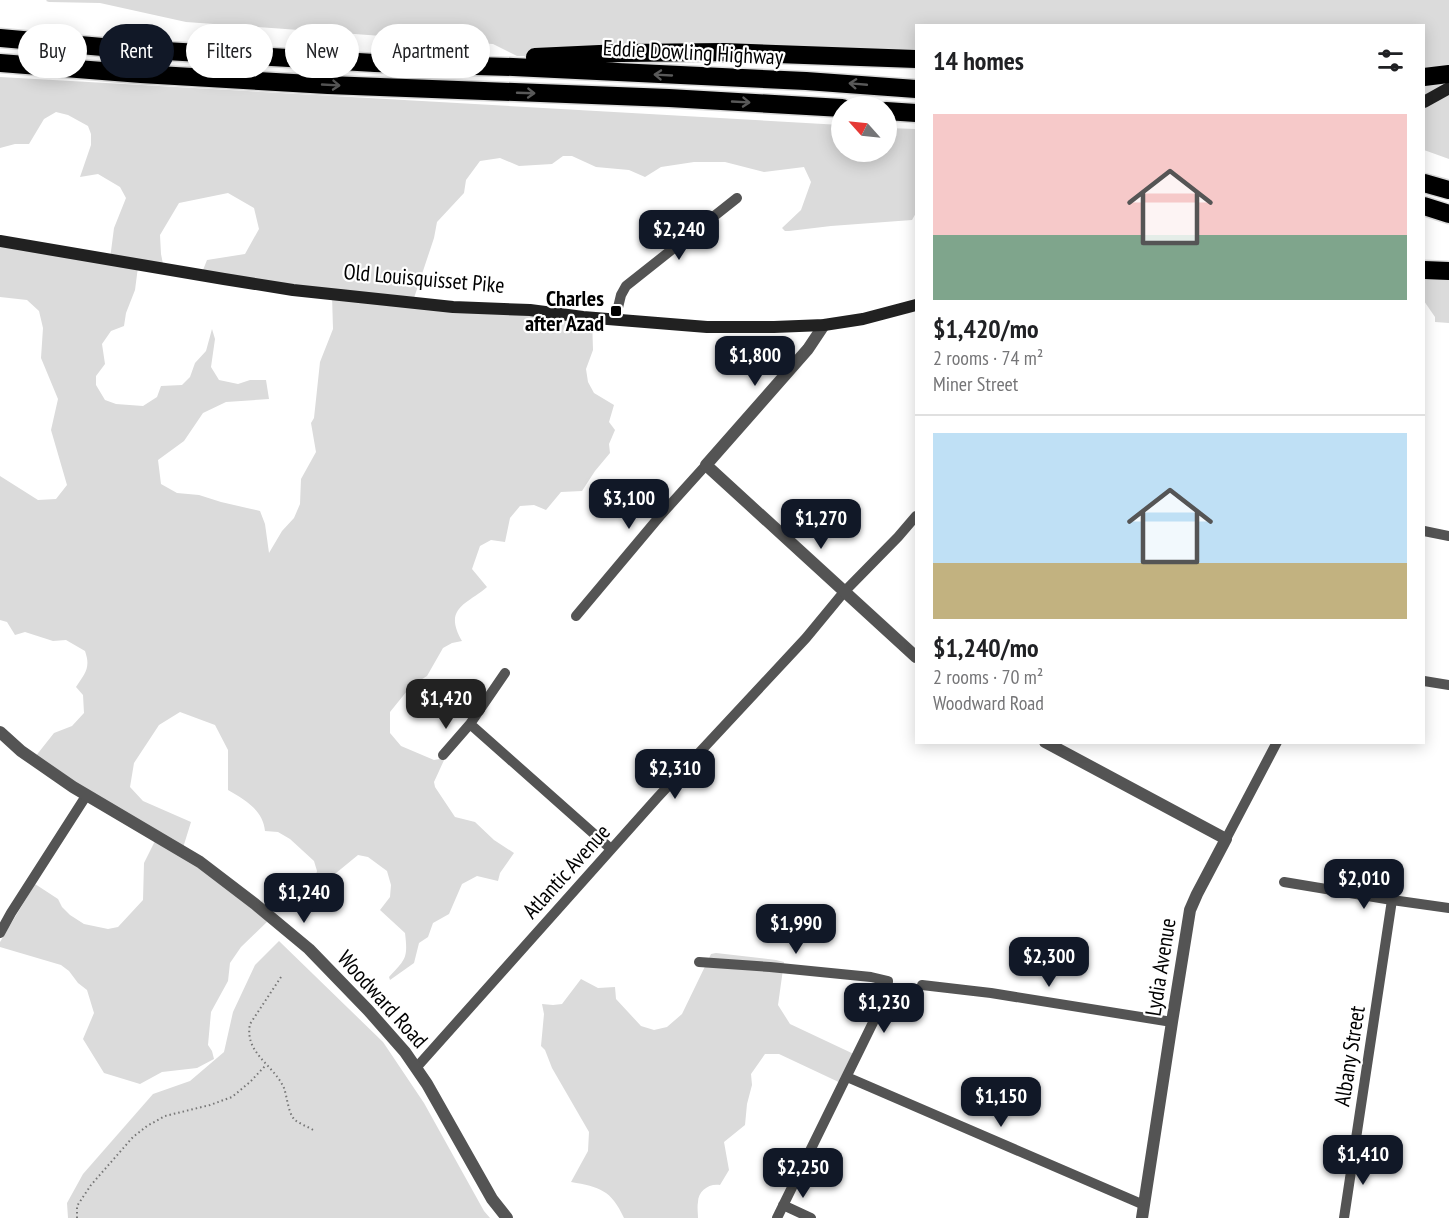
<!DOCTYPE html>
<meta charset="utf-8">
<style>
body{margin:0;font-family:"PT Sans Narrow",sans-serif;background:#f6f6f6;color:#202124;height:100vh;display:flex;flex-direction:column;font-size:22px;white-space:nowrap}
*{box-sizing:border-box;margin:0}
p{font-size:20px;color:#757577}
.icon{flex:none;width:33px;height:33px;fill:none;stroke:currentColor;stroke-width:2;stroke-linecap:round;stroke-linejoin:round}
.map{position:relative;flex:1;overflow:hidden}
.sheet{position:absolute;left:915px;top:24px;width:510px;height:720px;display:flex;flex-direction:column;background:#fff;border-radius:0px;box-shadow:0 3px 15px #0003}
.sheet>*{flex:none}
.hud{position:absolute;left:18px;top:24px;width:570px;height:54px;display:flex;gap:12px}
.needle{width:39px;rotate:297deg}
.fabs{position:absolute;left:831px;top:96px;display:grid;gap:12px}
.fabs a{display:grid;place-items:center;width:66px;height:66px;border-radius:50%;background:#fff;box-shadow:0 3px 15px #0003;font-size:30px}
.price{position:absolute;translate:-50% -51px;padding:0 14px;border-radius:12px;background:#111827;color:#fff;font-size:20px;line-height:39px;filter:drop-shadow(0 2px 3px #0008)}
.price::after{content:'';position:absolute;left:50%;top:36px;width:18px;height:14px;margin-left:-9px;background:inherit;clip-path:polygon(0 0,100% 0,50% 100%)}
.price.current{background:#222;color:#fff}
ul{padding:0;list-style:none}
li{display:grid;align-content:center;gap:12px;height:318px;padding:0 18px}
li+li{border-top:2px solid #e0e0e0}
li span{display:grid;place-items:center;height:186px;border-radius:0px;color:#555}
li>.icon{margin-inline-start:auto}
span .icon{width:108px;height:108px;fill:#fffc;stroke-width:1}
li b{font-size:26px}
h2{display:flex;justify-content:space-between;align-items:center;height:72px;padding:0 18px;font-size:26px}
.pill{padding:0 21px;border-radius:27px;background:#fff;box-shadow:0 3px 15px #0003;font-size:21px;line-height:54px}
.pill.current{background:#111827;color:#fff}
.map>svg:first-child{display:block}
.green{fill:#dbdbdb;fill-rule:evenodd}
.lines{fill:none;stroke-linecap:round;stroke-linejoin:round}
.motorway-casing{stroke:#dbdbdb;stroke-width:21}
.path{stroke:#767676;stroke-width:2;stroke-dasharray:1.5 3;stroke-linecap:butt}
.minor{stroke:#545454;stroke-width:10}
.tertiary{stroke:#545454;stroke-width:12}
.secondary{stroke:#212121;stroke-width:12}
.motorway{stroke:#000;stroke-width:18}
.oneway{stroke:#595959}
.poi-dot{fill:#000;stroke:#fff;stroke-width:2}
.labels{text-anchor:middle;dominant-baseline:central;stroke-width:4.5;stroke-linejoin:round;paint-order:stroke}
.street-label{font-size:22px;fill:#000;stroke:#fff}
.poi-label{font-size:22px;font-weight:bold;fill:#000;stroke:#fff;text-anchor:end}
</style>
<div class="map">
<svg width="1449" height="1218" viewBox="0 0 1449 1218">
<rect width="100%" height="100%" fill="#fff"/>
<path class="green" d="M47,0H1449V159L1424,150V26H916V58L552,57L517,56L493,44L186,22L100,3L49,2L46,1Z
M0,77L841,125L842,152H886L887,128L916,129V213L912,220L831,226L789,231H785L782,228L801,210L811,182L804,167L764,172L725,162H694L661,167L645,177L629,170L596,167L572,156H563L552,164L519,166L500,158L480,161L466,180L464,193L437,222L434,238L413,301L592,318L593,350L586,369L588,382L594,393L614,405L609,422L615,430L609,444L610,453L595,471L582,491L561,492L546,510L534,505L520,506L510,518L505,542L491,540L480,546L472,569L487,587C466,605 443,608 462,641L452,643L443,648L427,676L411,686L390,712V733L401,746L434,760L445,758L434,782L435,787L455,817L475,822L494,840L514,853L500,873L498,881L477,876L462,884L449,914L433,923L428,937L419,943L414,963L390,980L389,977C406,959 408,958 405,933L380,910L390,897L391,885L387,871L368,857L358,855L330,878L320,891H312L317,871L314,861L290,839L278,832L265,831C263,810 245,800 228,790V750L215,725L180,712L159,725L134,763L130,787L143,801L191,822L182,851L271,918L241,947L230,963L228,981L211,1012L208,1045L212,1051L214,1059L197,1068L162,1072L140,1084L104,1073L83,1039L94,1013L87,990L78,983L69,971L61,965L0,947V942L35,884L58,899L62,907L70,915L84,924L108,929L118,927L143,900L144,863L156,839L35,757L54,733L72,726L84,713L83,695L76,687C85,673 91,668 85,651L66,640L53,641L25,632L15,635L7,622L0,620V476L38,500L56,499L67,485L51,430L58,399L41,358L43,328L39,311L27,300L0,297V241L110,259L114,228L126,198L120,187L98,174L80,177L91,145V134L88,126L68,115L56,112L44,119L29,144H15L0,148ZM228,193L254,208L259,229L245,254L207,260L201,275L332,295L333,329L320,362L314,418L311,423L316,452L301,479L300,504L294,518L282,531L269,553L265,524L260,511L221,502L199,495L177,493L161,484L158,460L184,441L203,413L226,402L269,399L266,380H250L238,384L219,380L211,367L215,339L212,329L206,351L195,363L190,377L182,385L161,386L157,397L143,406L116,404L105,400L96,385V376L105,364L102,344L111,331L124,326L126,313L135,290L138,267L164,269L161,254L160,235L179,203Z
M1425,269L1449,271V323L1435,322V317L1424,301Z
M279,941L383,1042L424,1103L484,1211L490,1218H68L67,1203L83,1174L153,1094L190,1081L224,1052L233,1012L255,965Z
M716,953L776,960L784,962L778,1005L790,1024L858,1056L845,1085L779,1054H765L751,1074L752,1085L747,1104L745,1125L724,1142L729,1170L720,1185C709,1183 698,1191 698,1202C697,1207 698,1213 698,1218H624C611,1190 600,1187 571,1182L588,1151L589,1132L552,1068L545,1050L541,1046L544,1014L542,1004L553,1005L562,1004L581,979L598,988L615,987L616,999L641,1026L654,1030L667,1027L682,1014L711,954Z"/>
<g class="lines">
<g class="motorway-casing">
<path id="motorway" d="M0,38L114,48L375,63L513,67L806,81L916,89
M535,57L621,53L723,52L916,59
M0,63L141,74L328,85L669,98L842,108
M1424,77L1449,74
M886,111L916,113
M1424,183L1449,190
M1424,206L1449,214
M1424,270L1449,271"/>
</g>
<path class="path" d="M281,977L250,1024C244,1053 274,1065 284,1088C287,1096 288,1112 294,1119C299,1124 309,1127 315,1131
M77,1218V1206L91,1185L133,1137L147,1126L165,1116L210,1105L232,1097L250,1082L266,1065"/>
<path class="minor" d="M615,320L621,295L626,286L737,198
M1424,531L1449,536
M576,616L660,516L706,465
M1424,681L1449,685
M470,724L611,849
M443,755L470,724L505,673
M1226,839L1277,742
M1284,882L1392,900L1449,908
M0,933L11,913L86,796
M699,962L770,967L871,977L888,981L887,994L777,1218
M922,985L991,993L1172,1022
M416,1068L657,798L806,638L844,592L898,537L916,516
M847,1077L1144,1205
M783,1205L811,1218
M1344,1218L1392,900"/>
<path class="tertiary" d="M824,325L808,349L706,465L916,657
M0,732L21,751L73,787L200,862L255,904L309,949L368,1010L405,1052L427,1084L492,1199L507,1218
M1045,742L1226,839L1197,894L1190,910L1172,1022L1142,1218"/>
<path class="secondary" d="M1424,102L1449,88
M0,241L224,279L293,290L453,307L530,310L583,317L707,327H774L824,325L863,319L916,305"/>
<use href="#motorway" class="motorway"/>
</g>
<defs><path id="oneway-shaft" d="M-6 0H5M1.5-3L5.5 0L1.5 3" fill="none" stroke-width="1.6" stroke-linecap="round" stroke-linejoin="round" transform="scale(1.5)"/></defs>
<g class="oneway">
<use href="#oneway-shaft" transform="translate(663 75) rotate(-177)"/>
<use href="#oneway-shaft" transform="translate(858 84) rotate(-175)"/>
<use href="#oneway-shaft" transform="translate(331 85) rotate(3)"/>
<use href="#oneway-shaft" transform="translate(526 93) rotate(2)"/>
<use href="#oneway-shaft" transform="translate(741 102) rotate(3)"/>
</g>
<rect class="poi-dot" x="610" y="305" width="12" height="12" rx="3"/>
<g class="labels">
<g class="street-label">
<text transform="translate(693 52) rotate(3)">Eddie Dowling Highway</text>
<text transform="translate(424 278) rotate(5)">Old Louisquisset Pike</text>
<text transform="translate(566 871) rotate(-48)">Atlantic Avenue</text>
<text transform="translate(1160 967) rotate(-81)">Lydia Avenue</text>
<text transform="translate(383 999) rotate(48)">Woodward Road</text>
<text transform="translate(1349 1056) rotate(-81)">Albany Street</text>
</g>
<g class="poi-label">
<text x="604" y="298">Charles<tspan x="604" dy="25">after Azad</tspan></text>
</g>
</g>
</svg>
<div class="fabs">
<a><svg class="needle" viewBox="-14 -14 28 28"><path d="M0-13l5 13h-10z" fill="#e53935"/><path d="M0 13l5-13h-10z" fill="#757577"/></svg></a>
</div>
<b class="price" style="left:679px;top:261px">$2,240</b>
<b class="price" style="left:755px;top:387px">$1,800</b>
<b class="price" style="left:629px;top:530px">$3,100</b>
<b class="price" style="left:821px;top:550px">$1,270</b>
<b class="price current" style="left:446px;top:730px">$1,420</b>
<b class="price" style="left:675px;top:800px">$2,310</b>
<b class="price" style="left:1364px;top:910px">$2,010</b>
<b class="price" style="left:304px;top:924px">$1,240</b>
<b class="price" style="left:796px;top:955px">$1,990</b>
<b class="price" style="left:1049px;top:988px">$2,300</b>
<b class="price" style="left:884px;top:1034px">$1,230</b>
<b class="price" style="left:1001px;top:1128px">$1,150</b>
<b class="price" style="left:1363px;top:1186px">$1,410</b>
<b class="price" style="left:803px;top:1199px">$2,250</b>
<div class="hud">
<a class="pill">Buy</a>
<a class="pill current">Rent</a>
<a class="pill">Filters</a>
<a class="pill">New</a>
<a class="pill">Apartment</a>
</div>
<section class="sheet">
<h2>14 homes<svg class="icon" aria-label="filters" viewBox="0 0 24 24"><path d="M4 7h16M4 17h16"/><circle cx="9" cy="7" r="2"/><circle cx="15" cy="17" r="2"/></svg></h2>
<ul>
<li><span style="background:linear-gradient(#f6c9c9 65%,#7fa58c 0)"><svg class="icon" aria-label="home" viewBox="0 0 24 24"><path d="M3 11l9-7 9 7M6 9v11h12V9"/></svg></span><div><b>$1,420/mo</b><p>2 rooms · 74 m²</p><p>Miner Street</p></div></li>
<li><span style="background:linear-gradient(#bfe0f5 70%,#c2b280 0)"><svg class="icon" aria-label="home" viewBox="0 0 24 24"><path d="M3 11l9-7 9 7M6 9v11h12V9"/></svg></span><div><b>$1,240/mo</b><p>2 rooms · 70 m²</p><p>Woodward Road</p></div></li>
</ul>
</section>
</div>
